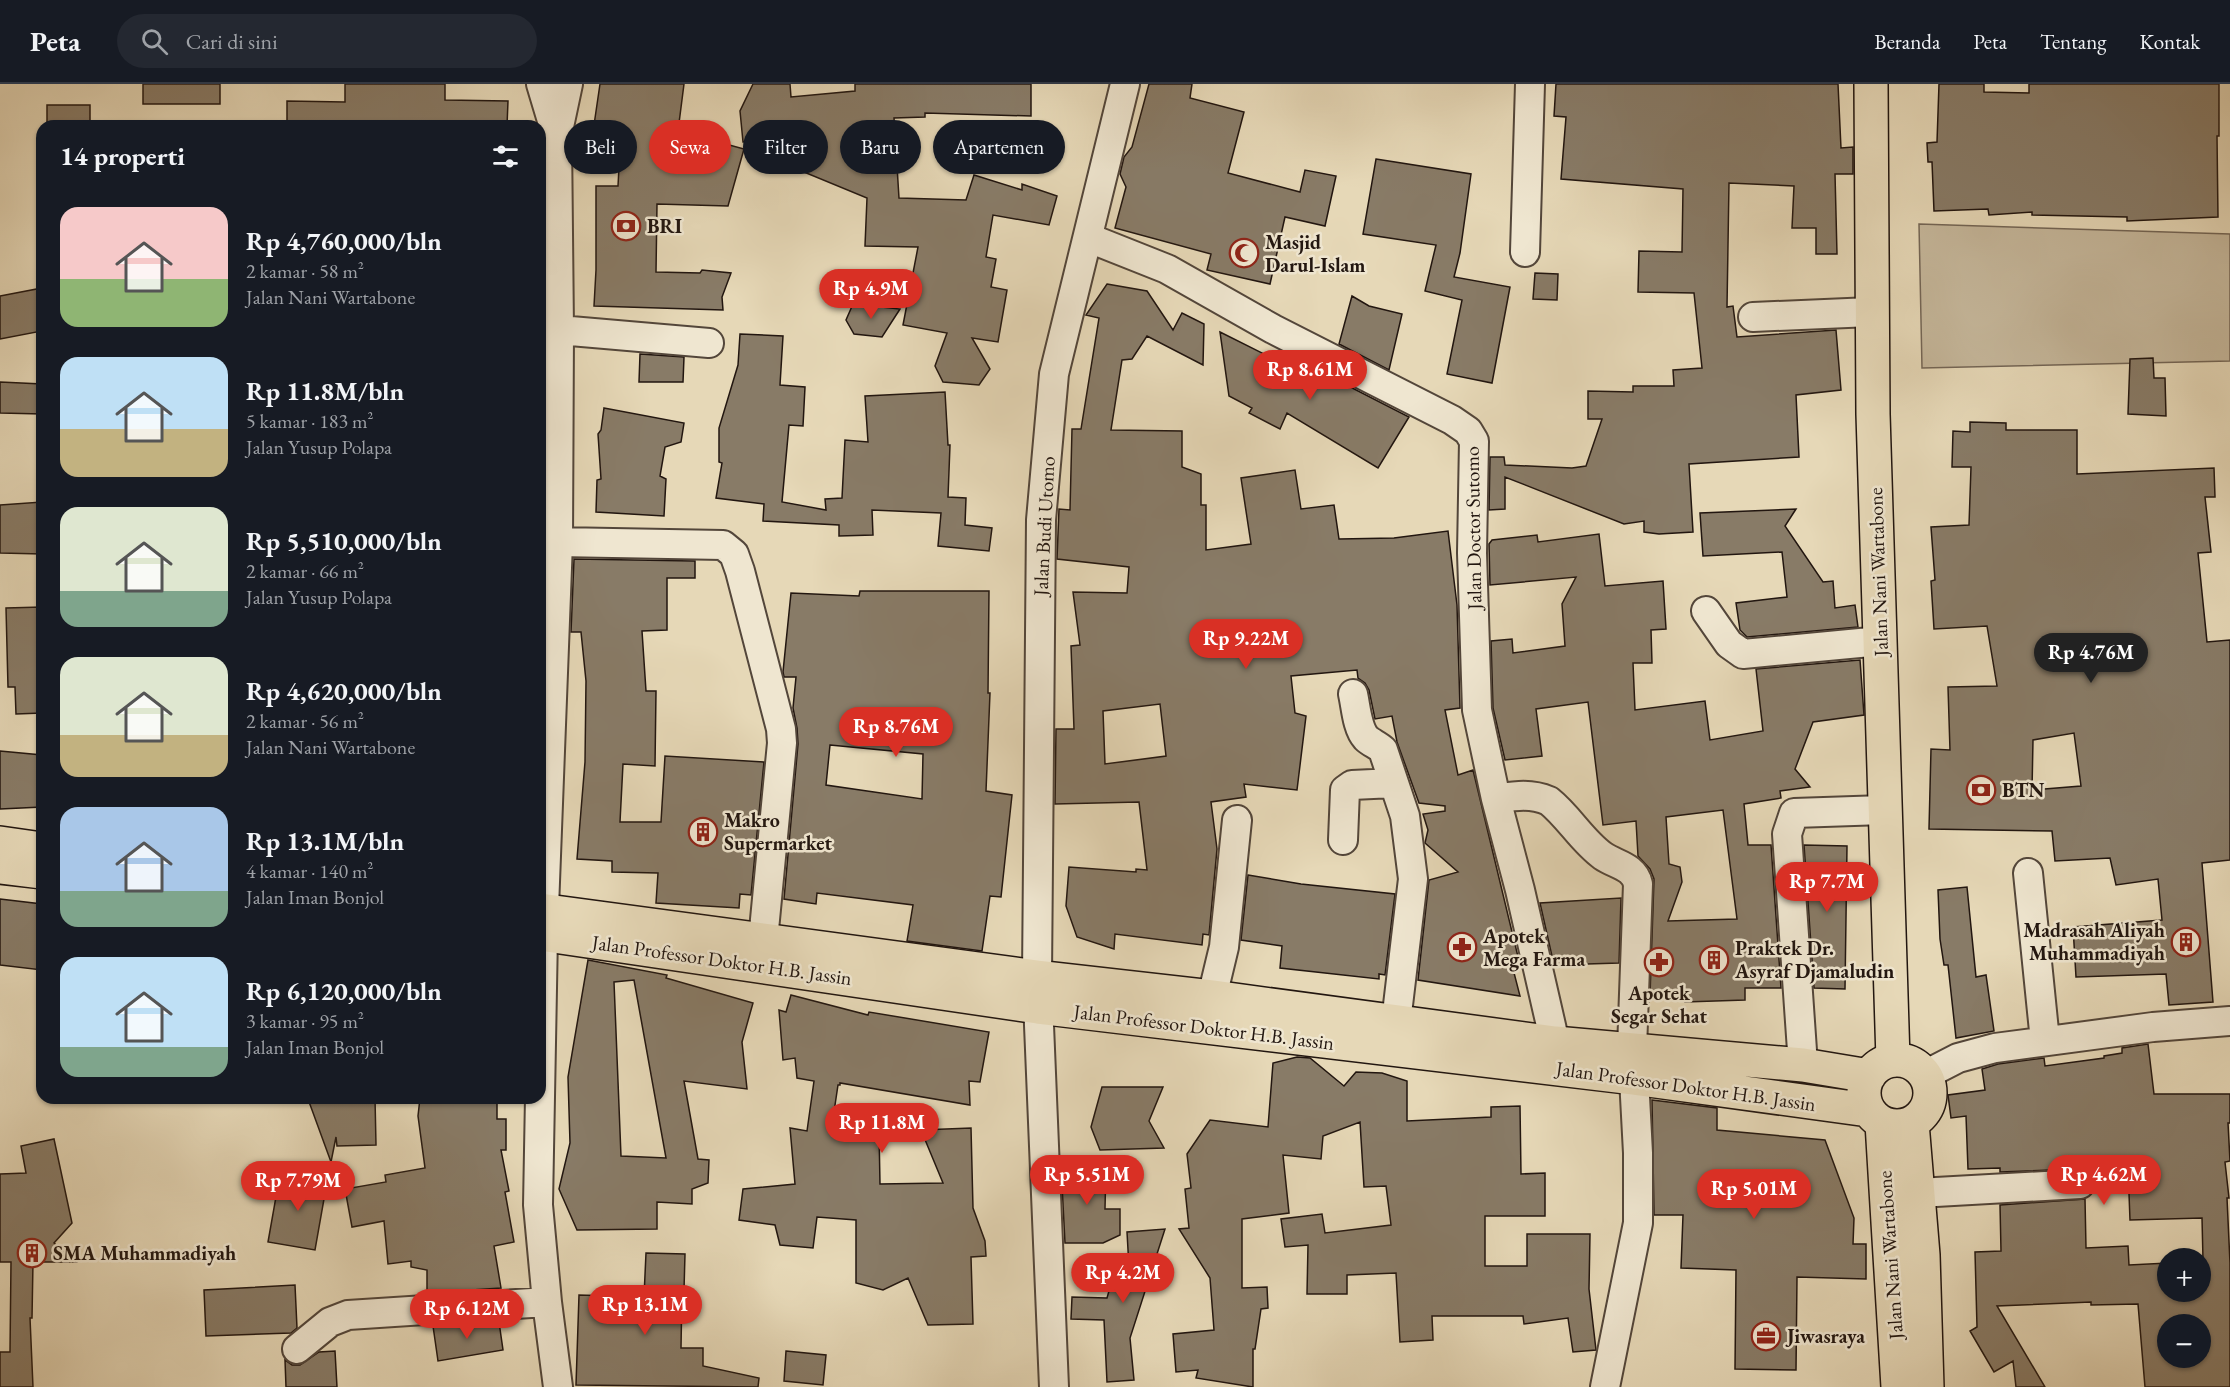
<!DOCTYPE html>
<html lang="id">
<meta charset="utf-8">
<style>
body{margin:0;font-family:"EB Garamond",serif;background:#242831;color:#f1f3f6;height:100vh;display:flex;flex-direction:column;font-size:22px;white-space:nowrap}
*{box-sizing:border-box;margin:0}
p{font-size:20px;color:#9ea1a6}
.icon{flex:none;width:33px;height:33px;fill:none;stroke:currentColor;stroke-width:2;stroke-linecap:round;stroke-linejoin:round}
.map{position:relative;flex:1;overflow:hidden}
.sheet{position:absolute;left:36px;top:36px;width:510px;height:984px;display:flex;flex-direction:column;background:#171b24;border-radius:18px;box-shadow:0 2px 4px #0004}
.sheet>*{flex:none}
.guide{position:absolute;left:564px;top:36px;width:570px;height:54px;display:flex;gap:12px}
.tools{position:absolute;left:2157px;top:1164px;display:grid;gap:12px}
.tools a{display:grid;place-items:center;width:54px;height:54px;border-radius:50%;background:#171b24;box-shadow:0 2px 4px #0004;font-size:30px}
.price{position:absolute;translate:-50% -51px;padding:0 14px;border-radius:21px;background:#d93025;color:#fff;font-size:20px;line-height:39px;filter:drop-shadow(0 2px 3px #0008)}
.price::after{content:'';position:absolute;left:50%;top:36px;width:18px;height:14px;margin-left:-9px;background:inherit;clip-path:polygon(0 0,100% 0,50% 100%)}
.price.on{background:#222;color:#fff}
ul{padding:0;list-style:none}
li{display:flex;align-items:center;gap:18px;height:150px;padding:0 24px}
li span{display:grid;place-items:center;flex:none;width:168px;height:120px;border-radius:18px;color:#555}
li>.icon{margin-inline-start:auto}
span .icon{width:72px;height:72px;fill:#fffc;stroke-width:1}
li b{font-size:26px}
h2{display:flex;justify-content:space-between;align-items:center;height:72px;padding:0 24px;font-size:26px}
.tag{padding:0 21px;border-radius:27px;background:#171b24;box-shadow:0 2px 4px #0004;font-size:21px;line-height:54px}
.tag.on{background:#d93025;color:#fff}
header{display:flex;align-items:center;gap:36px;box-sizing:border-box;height:84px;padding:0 30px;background:#171b24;border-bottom:2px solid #363941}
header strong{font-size:28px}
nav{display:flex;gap:33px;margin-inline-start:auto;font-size:21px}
.search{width:420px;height:54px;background:#242831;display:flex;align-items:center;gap:15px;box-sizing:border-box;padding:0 21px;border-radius:33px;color:#9ea1a6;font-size:22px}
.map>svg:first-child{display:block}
.green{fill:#c5b79b;stroke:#746656;stroke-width:1.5}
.building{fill:#887b67;stroke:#221610;stroke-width:1.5;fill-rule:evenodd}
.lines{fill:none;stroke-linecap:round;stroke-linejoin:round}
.minor-casing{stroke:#53463a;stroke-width:32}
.major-casing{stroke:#221610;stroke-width:36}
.highway-casing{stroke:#221610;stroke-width:36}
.minor{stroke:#efe6d0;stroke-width:28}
.major{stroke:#e6d8b7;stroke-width:33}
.highway{stroke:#e6d8b7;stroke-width:33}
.labels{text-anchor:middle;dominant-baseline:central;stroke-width:5;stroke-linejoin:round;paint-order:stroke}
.poi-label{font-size:20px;font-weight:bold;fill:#221610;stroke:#efe6d0;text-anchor:start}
.street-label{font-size:20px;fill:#221610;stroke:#efe6d0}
</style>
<header>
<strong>Peta</strong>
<div class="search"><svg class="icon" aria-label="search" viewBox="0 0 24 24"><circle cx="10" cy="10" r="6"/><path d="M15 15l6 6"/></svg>Cari di sini</div>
<nav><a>Beranda</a><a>Peta</a><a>Tentang</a><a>Kontak</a></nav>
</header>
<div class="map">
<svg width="2230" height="1303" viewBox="0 0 2230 1303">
<rect width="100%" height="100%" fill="#e6d8b7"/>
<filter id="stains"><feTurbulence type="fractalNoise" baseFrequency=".00333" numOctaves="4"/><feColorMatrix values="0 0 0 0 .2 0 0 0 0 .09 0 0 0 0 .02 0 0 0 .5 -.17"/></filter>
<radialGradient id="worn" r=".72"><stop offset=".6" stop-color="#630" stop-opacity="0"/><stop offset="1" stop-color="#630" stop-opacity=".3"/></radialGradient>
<path class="green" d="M1919,140L2230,150V277L1922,284Z"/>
<path class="building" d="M143,0H220V20H143Z
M345,0H445V16L508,17L507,42H287V17L345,18Z
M600,0H684L678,47L744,65L728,122L657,120L656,188L700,189L702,186L731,189L722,213L723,226L594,222L596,186V102H618L621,45L594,41Z
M753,0H790L791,13L855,7V0H1031V32L925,29V33L894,34L899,114L966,116L974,91L1022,106V100L1057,112L1049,141L993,131L986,173L996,175L991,203L1007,206L998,258L972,254L990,285L979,301L943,298L935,282L947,249L903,241L918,163L865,162L867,114L799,86L798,52L743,58L740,27Z
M1149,0H1192L1190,14L1244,28L1228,89L1300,108L1305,86L1336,92L1325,142L1285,133L1270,200L1207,186L1211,170L1115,144L1126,103L1120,90L1124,73L1132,63Z
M1556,0H1838L1841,64L1853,63V90H1835L1837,170H1816V144H1792L1794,102L1729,99L1727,223L1733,222L1737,253L1836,246L1841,306L1796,311L1799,373L1689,380L1693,448L1659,450L1644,448V437L1624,440L1505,393V425L1489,426L1490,373H1504L1505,381L1572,384L1586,382L1602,335H1588V307L1633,308V302H1674L1673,286L1702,284L1694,209L1638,208L1639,167L1682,168L1683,105L1561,95L1566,33L1554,32Z
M1939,0H1984V8L2029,9V0H2219V52H2217L2218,133L2127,137V133L2032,131V128L1989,131L1988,125L1934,127L1932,78H1928L1927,59L1937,58Z
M47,21H90V42H47Z
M1376,75L1471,90L1460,169L1454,193L1510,203L1492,299L1447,290L1462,216L1425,207L1436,161L1363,150Z
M1535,189L1558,190L1557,216L1533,215Z
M1107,200L1147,207L1173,246L1182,229L1204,240L1203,281L1147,252L1132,275L1122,276L1111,346L1182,347V383L1201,390V421H1206V466L1251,460L1241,394L1295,386L1301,425L1334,421L1339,455L1394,454L1448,447L1457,521L1460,624L1445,626L1458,691L1473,686L1520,881H1512L1520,912L1418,896L1429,796L1458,788L1425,759L1428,746L1423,730L1445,727V722L1419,719L1397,658L1392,632L1375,635L1369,606L1365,599L1358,594L1357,586L1291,592L1295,629L1306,632L1297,706L1244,700L1246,713L1211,718L1217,765L1209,851L1203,850L1202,861L1115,850L1114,865L1077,853L1066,822L1069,783L1136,788V785L1147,786L1139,718L1055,720L1056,645H1074L1071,562L1080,561L1073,508L1127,509L1129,483L1057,475L1059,425L1070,426L1072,345H1081L1099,234L1086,231ZM1160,620L1166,672L1105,680L1103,627Z
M42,204V247L0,255V212Z
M1352,212L1369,222L1402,230L1389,286L1339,260Z
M853,220L900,225L882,253L854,250L846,236Z
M1220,248L1276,276L1280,267L1409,333L1378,384L1287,329L1280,345L1249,329L1252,324L1229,312Z
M740,250L783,252L780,301L805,303L803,342L789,341L782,418L826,426L825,415L842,414L845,356L868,358L865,312L945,308L948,361H950L948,413L966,414L965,441L992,444L989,467L938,462L941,429L872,426L873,451L839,452V441L763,437L764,420L716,414L722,379L719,378V344L738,281Z
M640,270L684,273L683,298H639Z
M2153,274L2154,294H2165L2166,332L2128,330L2130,275Z
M0,298L42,300V330L0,329Z
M604,324L684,339L681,358L665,363L660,392L666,395L664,432L596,428L597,396L601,395L598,350L601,346Z
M1970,338L2006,339V346H2077V390L2214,384L2215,413H2205L2211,468L2198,469L2207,558L2230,556V776L2202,779L2213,918L2169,921L2166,890L2076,893L2073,843L2162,836L2158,795L2116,801L2110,774L2055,777L2052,747L1929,745L1931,665L1950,666L1948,603L1997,602L1987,542L1934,545L1931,497L1935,496L1931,443L1969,441L1971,383H1952L1953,347L1970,348ZM2074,649L2081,702L2032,706L2033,656Z
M42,418V470L0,469V421Z
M1796,425L1785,442L1823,498L1833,497L1835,524L1855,521L1858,543L1747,553L1740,546L1736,519L1787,513L1782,468L1703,472L1700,429Z
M1599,450L1605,502L1663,497L1666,545L1651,546L1652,579H1633L1635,626L1705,617L1710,656L1763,647L1756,585L1860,576L1864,631L1813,638L1795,685L1810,703L1780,707L1781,714L1744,720L1748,761H1771L1781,904H1745V916L1685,918V911H1650L1654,795L1650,785L1638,772L1636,737L1603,741L1588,618L1536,625L1542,672L1505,676L1493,624L1491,557L1512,555L1513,569L1565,562L1562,520L1576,493L1490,501L1489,460L1492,456L1537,451L1538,458ZM1723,726L1737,835L1668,837L1682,798L1680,783L1669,780L1666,733Z
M574,475L695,477V494H667V546L642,547L646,607H656L655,682L623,680L620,738H661L665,672L764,678L751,811L740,810L739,824L656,819L658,789L612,788V777L577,775L585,678L586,597L581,548H571Z
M860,507H989L988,609H990L986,707L1012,711L1001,813L990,812L982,867L907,857L913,821L817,809L816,820L784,815L798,660L797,644L793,624L796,593H784L783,588L791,509L859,512ZM830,661L923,670L922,715L826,701Z
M42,523V629L16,630L15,603H8L6,524Z
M0,667L42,671V723L0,725Z
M1804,761L1847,762L1845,905L1814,904Z
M1248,791L1301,800L1395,810L1385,891L1379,890V895L1280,884L1282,862L1241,856Z
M1967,803L1976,893L1986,891L1994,947L1956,954L1948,881H1944L1940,855L1938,806Z
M1621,814L1619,879L1554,881L1540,819Z
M0,815L42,820V886L0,881Z
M588,876L667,891L666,894L753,919L742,958L747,1005L684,997L698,1075L709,1076L708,1099L692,1105V1120L657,1118V1145L577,1146L559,1105L570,1059L568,993ZM634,896L666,1074L621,1072L614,898Z
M791,911L868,931L869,928L989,948L980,998L969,997L970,1021L840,999V1001H838L831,1048L879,1047L880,1100L943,1099L921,1046L971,1044L973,1124L985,1157L986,1172L971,1173L973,1240L928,1241L908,1194L883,1206L856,1199V1136L817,1133L813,1164L780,1161L775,1141L739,1136L743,1105L795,1100L790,1044L807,1047L814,997L797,994L795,974L783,976L779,926L786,928Z
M2148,960L2154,1010H2230V1039H2228L2230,1077L2225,1078L2229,1114H2227L2230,1179V1303H2145L2138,1220L2091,1221V1218L1997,1222L2045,1303H2016L2013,1277L1994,1288L1970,1247L1977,1243L1975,1168L2001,1167L2000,1121L2085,1115L2086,1164L2128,1162L2129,1181L2168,1179V1208H2200V1176H2203L2202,1134L2130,1136L2128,1083L2000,1088V1084L1968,1085L1966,1032L1951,1034L1948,1011L1985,1006L1982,985L1998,980L2044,974L2045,982L2104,974V972L2122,969V964ZM2168,1240H2200V1274H2168Z
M1297,973L1310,974L1344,1002L1356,988L1382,989L1407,997V1037L1491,1033V1023L1520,1022L1521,1090L1545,1089V1132H1485V1182H1527V1150H1590L1589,1205L1596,1266L1573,1268L1568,1234L1524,1240L1523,1232H1432L1433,1256L1400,1258L1396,1189L1347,1191V1210H1307L1308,1161L1285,1163L1281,1135L1322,1130L1325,1149L1391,1141L1386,1102L1364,1103L1360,1038L1323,1052L1321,1075L1283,1071L1289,1129L1242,1135V1204L1267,1203L1268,1224L1261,1225L1255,1265H1253V1303L1196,1294L1198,1286L1176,1288L1173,1250L1214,1246L1210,1194L1179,1145L1189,1144L1185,1105L1191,1104L1187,1070L1210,1036L1268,1043L1273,979Z
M1102,1003H1163L1149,1037L1164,1064L1100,1066L1091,1043Z
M375,1014L376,1061L337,1062L336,1053L331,1078L308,1015Z
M420,1014H497V1035H506V1066H501L509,1107L505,1108L514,1158L494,1162L501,1204L427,1209V1186L411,1183V1177L388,1180L384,1137L352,1143L345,1105L386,1098L385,1091L425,1084L418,1032Z
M1652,1016L1717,1024V1046L1825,1056L1854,1134L1853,1160H1866V1195L1797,1193L1796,1286L1735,1285L1736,1186L1681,1184L1683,1131H1654Z
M54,1055L72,1139L54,1159L76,1178H33L32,1234H30L33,1303H0V1268H10L11,1178H0V1090L26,1089L21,1062Z
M1061,1081H1106L1105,1125H1120V1151L1103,1159H1065Z
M280,1090L327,1098L315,1166L268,1158Z
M1165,1145L1130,1254L1134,1296L1107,1298L1104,1236L1071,1235L1072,1213L1107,1214L1111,1200L1130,1201L1127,1148Z
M646,1169L685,1170L684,1206L682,1205L681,1264H703V1282L759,1294L758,1303L576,1301L579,1211L644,1213Z
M295,1201L297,1244L291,1249L206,1252L204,1206Z
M499,1238L503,1266L438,1277L433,1242Z
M335,1267L337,1303H286L285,1276L292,1281H300L319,1268Z
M786,1267L826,1271L823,1301L784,1297Z"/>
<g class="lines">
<g class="minor-casing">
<path id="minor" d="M541,0L556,50
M1089,154L1167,185L1273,245L1452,336L1468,347L1474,357L1472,469L1477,626L1496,715L1520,806L1555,959
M1525,168L1530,0
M1753,233L1871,228
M559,246L709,259
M558,458L723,461L734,470L740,487L781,645L782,659L761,877
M1706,527L1729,560L1743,570L1881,557
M1353,610C1356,623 1357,644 1366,654C1371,659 1378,661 1383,666L1405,732L1413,795L1396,938
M1496,715C1515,712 1530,709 1549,717C1569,733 1582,757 1603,772C1616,781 1634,782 1638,800L1632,965
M1343,756L1345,706L1352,701L1394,699
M2028,789L2045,957
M1212,913L1224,863L1237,736
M1803,981L1787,750L1794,729L1884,726
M1925,991L1958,974L1995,964L2153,943L2230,937
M1918,1109L2080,1100
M297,1265L330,1238L348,1231L547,1218
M558,1303L547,1218L538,1121L543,850L558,458L559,246L557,52L568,0
M1054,1303L1037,893L1041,436L1054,290L1125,0
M1605,1303L1638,1139V1069L1634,994"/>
</g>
<g class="major-casing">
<path id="major" d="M1871,0L1873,330L1893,976"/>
</g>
<g class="highway-casing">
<path id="highway" d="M0,759L42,765
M0,783L42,788
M540,826L1037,893L1212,913L1555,959L1803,981L1869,992
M540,850L1038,923L1634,994L1868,1026
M1864 1009a33 33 0 1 1 66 0a33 33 0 1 1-66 0Z
M1882,1039L1898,1303
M1912,1039L1923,1171L1927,1303"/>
</g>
<use href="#minor" class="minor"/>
<use href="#major" class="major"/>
<use href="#highway" class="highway"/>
</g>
<defs>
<g id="bank-ring" transform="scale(1.5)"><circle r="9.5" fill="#efe6d0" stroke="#8f2418" stroke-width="1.5"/><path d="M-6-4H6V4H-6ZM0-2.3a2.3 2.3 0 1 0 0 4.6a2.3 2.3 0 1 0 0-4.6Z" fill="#8f2418"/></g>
<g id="mosque-ring" transform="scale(1.5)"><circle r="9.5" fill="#efe6d0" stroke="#8f2418" stroke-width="1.5"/><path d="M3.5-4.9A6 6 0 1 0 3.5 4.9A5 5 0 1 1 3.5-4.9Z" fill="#8f2418"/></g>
<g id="building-ring" transform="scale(1.5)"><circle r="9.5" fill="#efe6d0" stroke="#8f2418" stroke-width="1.5"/><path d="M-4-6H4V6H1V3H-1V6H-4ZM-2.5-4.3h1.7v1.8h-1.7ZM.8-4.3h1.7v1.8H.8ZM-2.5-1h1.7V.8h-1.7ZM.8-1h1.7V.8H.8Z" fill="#8f2418"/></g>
<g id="pharmacy-ring" transform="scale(1.5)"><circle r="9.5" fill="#efe6d0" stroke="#8f2418" stroke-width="1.5"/><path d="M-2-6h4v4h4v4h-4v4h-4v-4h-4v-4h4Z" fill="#8f2418"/></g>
<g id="office-ring" transform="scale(1.5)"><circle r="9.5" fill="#efe6d0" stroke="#8f2418" stroke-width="1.5"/><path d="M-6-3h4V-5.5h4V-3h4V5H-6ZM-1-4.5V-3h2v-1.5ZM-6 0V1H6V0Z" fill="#8f2418"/></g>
</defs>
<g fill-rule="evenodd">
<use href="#bank-ring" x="626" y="142"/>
<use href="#mosque-ring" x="1244" y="169"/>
<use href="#bank-ring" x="1981" y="706"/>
<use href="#building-ring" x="703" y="748"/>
<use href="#building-ring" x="2186" y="858"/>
<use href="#pharmacy-ring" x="1462" y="863"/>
<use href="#building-ring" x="1714" y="876"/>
<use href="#pharmacy-ring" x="1659" y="878"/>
<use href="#building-ring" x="32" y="1169"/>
<use href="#office-ring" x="1766" y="1252"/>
</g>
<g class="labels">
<g class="poi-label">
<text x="647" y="142">BRI</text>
<text x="1265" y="158">Masjid<tspan x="1265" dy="23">Darul-Islam</tspan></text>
<text x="2002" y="706">BTN</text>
<text x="724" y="736">Makro<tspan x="724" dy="23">Supermarket</tspan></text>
<text x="2165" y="846" text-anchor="end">Madrasah Aliyah<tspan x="2165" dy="23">Muhammadiyah</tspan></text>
<text x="1483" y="852">Apotek<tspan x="1483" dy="23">Mega Farma</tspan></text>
<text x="1735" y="864">Praktek Dr.<tspan x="1735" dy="23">Asyraf Djamaludin</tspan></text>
<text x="1659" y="909" text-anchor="middle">Apotek<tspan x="1659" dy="23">Segar Sehat</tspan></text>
<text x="53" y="1169">SMA Muhammadiyah</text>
<text x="1787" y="1252">Jiwasraya</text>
</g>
<g class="street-label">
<text transform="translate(1044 442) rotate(-87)">Jalan Budi Utomo</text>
<text transform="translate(1473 444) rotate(-91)">Jalan Doctor Sutomo</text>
<text transform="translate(1878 488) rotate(-92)">Jalan Nani Wartabone</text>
<text transform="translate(722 876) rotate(8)">Jalan Professor Doktor H.B. Jassin</text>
<text transform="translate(1204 943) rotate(7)">Jalan Professor Doktor H.B. Jassin</text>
<text transform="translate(1686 1002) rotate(8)">Jalan Professor Doktor H.B. Jassin</text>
<text transform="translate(1890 1171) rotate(-94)">Jalan Nani Wartabone</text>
</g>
</g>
<rect width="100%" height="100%" filter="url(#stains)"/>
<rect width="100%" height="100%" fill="url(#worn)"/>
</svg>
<div class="tools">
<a>+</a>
<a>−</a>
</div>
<b class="price" style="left:871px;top:236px">Rp 4.9M</b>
<b class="price" style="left:1310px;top:317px">Rp 8.61M</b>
<b class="price" style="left:1246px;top:586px">Rp 9.22M</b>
<b class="price on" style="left:2091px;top:600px">Rp 4.76M</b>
<b class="price" style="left:896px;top:674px">Rp 8.76M</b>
<b class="price" style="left:1827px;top:829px">Rp 7.7M</b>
<b class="price" style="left:882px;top:1070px">Rp 11.8M</b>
<b class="price" style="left:1087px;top:1122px">Rp 5.51M</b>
<b class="price" style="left:2104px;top:1122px">Rp 4.62M</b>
<b class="price" style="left:298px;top:1128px">Rp 7.79M</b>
<b class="price" style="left:1754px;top:1136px">Rp 5.01M</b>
<b class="price" style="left:1123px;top:1220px">Rp 4.2M</b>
<b class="price" style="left:645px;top:1252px">Rp 13.1M</b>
<b class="price" style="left:467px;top:1256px">Rp 6.12M</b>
<div class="guide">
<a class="tag">Beli</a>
<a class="tag on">Sewa</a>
<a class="tag">Filter</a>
<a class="tag">Baru</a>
<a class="tag">Apartemen</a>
</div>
<section class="sheet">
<h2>14 properti<svg class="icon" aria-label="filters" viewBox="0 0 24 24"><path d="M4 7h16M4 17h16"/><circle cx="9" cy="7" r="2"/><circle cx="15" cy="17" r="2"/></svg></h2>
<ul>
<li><span style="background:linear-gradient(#f6c9c9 60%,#8fb573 0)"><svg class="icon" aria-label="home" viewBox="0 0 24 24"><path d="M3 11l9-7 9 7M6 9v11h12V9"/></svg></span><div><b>Rp 4,760,000/bln</b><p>2 kamar · 58 m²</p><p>Jalan Nani Wartabone</p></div></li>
<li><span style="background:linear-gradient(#bfe0f5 60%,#c2b280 0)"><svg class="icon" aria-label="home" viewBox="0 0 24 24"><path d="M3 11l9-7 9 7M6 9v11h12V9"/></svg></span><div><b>Rp 11.8M/bln</b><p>5 kamar · 183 m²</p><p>Jalan Yusup Polapa</p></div></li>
<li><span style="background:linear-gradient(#dfe7d0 70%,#7fa58c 0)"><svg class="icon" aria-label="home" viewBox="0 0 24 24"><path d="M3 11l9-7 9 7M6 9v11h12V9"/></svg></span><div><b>Rp 5,510,000/bln</b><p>2 kamar · 66 m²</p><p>Jalan Yusup Polapa</p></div></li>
<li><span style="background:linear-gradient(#dfe7d0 65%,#c2b280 0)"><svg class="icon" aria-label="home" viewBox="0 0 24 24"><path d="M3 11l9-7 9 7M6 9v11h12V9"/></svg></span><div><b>Rp 4,620,000/bln</b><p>2 kamar · 56 m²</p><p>Jalan Nani Wartabone</p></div></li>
<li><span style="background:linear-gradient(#a9c7e8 70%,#7fa58c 0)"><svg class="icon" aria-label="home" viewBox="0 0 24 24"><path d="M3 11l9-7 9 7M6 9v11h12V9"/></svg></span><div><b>Rp 13.1M/bln</b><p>4 kamar · 140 m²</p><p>Jalan Iman Bonjol</p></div></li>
<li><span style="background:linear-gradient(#bfe0f5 75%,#7fa58c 0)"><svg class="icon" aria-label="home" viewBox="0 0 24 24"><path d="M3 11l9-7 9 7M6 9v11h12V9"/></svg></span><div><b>Rp 6,120,000/bln</b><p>3 kamar · 95 m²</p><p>Jalan Iman Bonjol</p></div></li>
</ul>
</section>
</div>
